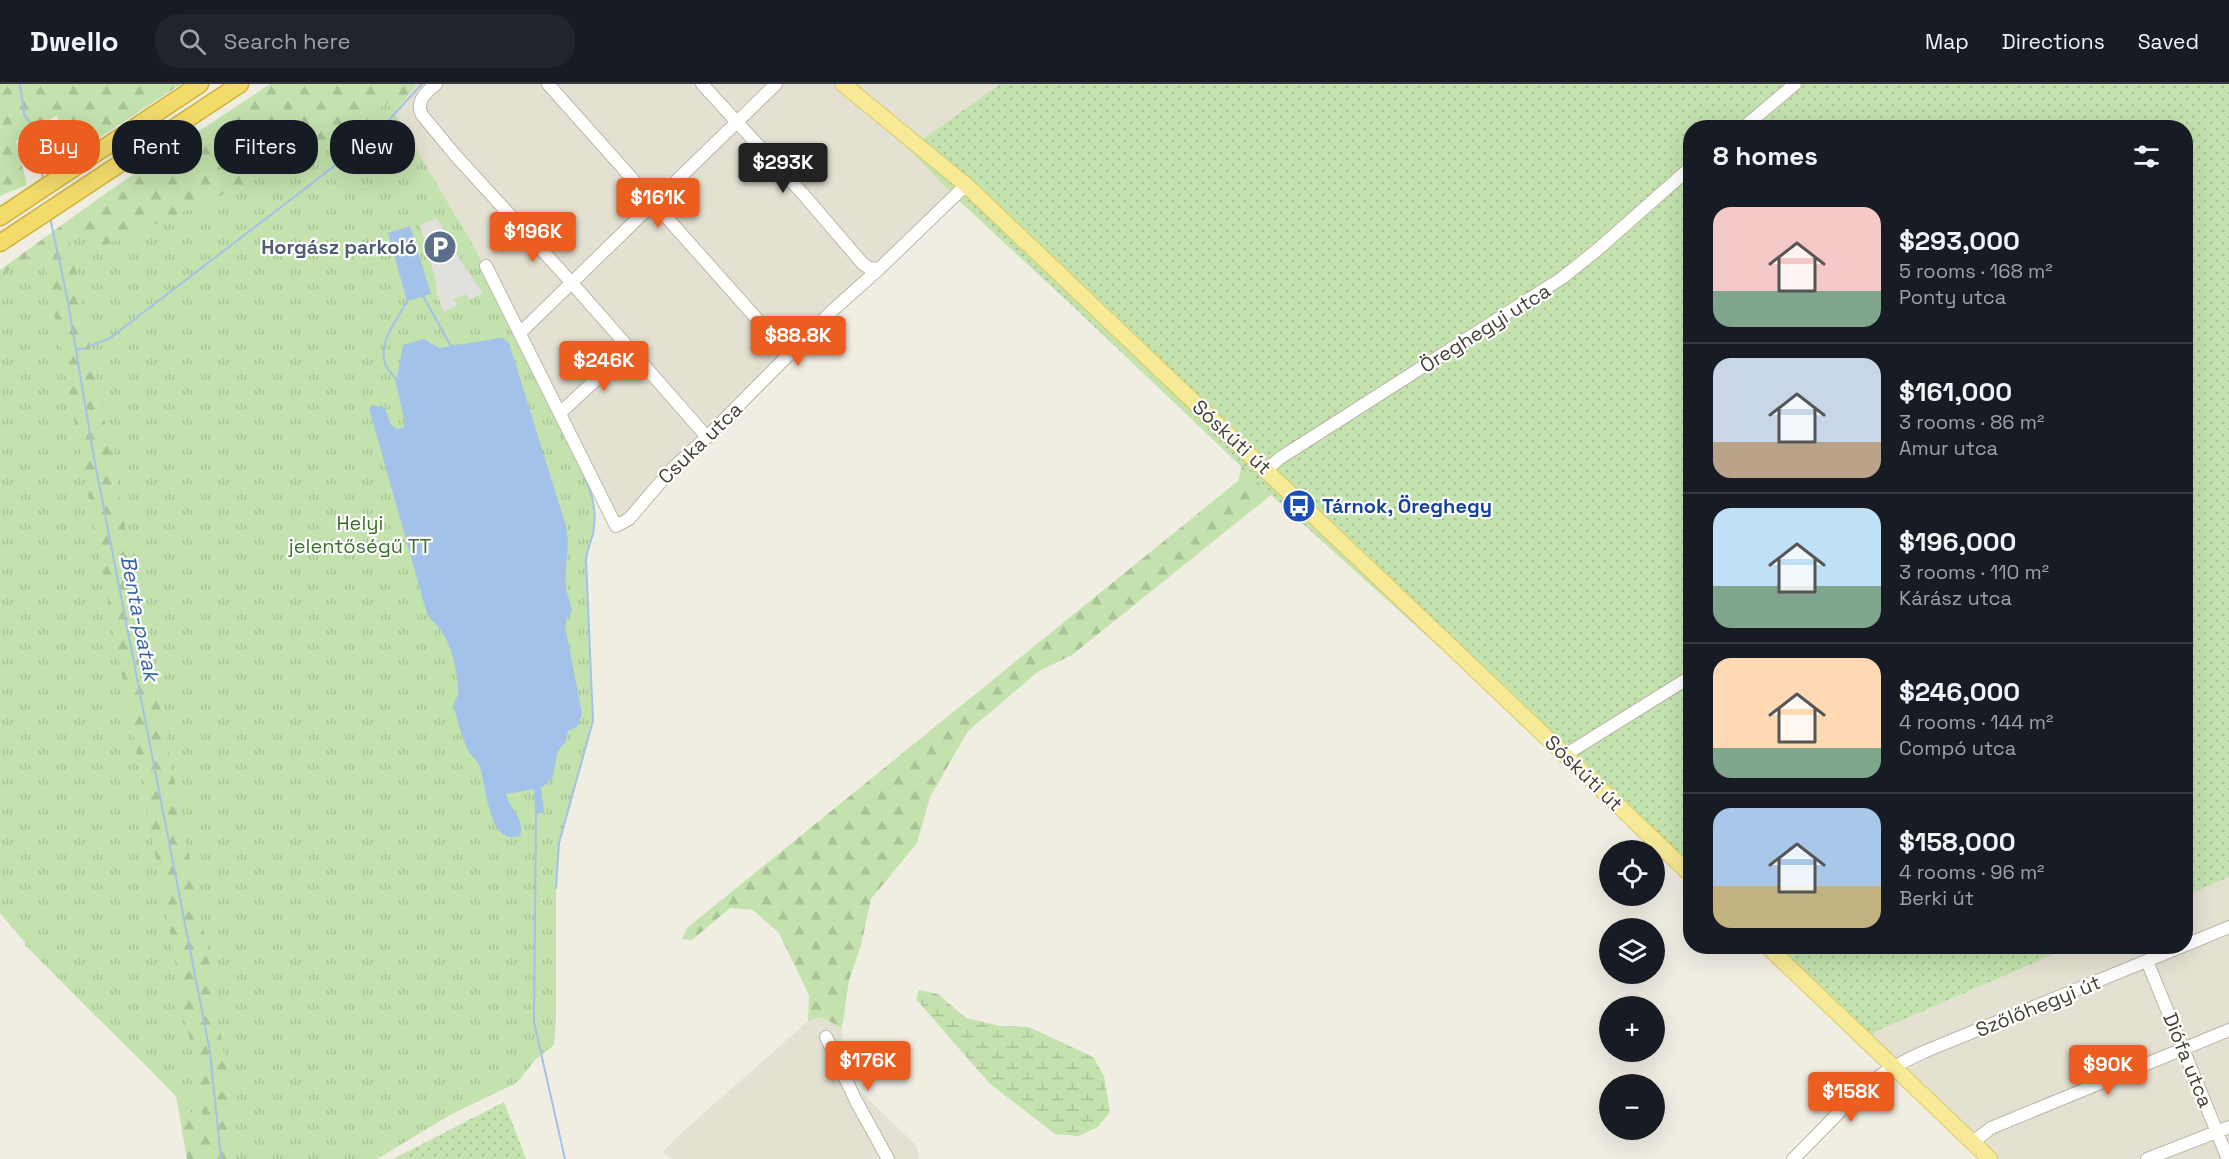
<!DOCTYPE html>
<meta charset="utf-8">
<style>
body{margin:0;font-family:"Space Grotesk",sans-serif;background:#20242c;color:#f1f3f6;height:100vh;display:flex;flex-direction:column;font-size:22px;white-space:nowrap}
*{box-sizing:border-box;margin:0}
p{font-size:20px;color:#9ea1a6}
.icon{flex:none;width:33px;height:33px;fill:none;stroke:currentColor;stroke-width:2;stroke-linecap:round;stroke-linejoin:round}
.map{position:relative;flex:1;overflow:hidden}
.details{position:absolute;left:1683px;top:36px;width:510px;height:834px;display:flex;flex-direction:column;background:#171b24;border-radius:24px;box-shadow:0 6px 24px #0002}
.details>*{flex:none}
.guide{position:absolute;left:18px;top:36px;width:570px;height:54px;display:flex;gap:12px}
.controls{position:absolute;left:1599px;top:756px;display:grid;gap:12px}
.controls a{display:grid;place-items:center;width:66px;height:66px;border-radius:50%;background:#171b24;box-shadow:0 6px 24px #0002;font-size:30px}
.price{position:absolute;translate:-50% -51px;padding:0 14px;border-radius:6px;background:#eb5e20;color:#fff;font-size:20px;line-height:39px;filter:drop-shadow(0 2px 3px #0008)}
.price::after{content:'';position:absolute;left:50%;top:36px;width:18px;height:14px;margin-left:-9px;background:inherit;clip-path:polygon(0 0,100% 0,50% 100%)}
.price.on{background:#222;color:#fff}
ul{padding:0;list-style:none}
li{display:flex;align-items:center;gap:18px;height:150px;padding:0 30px}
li+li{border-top:2px solid #363941}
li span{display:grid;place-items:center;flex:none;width:168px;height:120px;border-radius:18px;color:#555}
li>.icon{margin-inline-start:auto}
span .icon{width:72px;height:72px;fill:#fffc;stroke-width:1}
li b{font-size:26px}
h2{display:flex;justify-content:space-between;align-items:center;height:72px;padding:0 30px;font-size:26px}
.chip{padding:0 21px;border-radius:24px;background:#171b24;box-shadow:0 6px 24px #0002;font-size:21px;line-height:54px}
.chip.on{background:#eb5e20;color:#fff}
header{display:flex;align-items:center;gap:36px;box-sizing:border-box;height:84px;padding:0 30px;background:#171b24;border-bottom:2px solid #363941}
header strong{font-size:28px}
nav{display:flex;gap:33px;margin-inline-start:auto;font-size:21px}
.search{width:420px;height:54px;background:#20242c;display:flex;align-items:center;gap:15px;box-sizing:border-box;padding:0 21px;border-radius:24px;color:#9ea1a6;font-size:22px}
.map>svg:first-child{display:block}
.residential{fill:#e4e1d2}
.grass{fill:url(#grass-dots)}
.forest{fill:url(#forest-firs)}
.wetland{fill:url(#wetland-marsh)}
.park{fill:url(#park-tufts)}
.parking{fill:#e1e0dc}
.water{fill:#a3c2ea}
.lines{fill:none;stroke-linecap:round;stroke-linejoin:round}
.stream{stroke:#a3c2ea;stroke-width:2}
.minor-casing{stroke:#bbb7a7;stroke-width:14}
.major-casing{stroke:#daca67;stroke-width:17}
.highway-casing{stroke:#d1b23c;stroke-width:19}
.minor{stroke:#fff;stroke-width:12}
.major{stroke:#f7ea96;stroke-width:15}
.highway{stroke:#f3db6b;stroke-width:16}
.labels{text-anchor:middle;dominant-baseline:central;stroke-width:4.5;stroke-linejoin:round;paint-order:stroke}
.service-label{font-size:20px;font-weight:bold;fill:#4e5e75;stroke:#fff;text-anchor:end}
.street-label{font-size:20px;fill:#423e34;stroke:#fff}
.transit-label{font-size:20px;font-weight:bold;fill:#164399;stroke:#fff;text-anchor:start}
.park-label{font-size:20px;fill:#3b6f2c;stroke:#fff}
.water-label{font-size:21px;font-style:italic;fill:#3665a5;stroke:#fff}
</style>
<header>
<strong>Dwello</strong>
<div class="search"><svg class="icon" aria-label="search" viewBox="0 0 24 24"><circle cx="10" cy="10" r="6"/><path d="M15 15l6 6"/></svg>Search here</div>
<nav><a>Map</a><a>Directions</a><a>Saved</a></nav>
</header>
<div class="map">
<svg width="2229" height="1075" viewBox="0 0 2229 1075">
<defs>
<pattern id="grass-dots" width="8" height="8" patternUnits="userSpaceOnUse" patternTransform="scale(1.5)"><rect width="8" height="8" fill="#c3e2ae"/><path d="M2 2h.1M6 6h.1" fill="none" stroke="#a9c396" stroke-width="1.8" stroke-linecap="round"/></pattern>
<pattern id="forest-firs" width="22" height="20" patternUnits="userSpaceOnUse" patternTransform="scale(1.5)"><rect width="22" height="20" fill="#c3e2ae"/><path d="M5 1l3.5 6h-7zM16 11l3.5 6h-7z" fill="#a9c396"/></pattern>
<pattern id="wetland-marsh" width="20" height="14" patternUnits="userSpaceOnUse" patternTransform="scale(1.5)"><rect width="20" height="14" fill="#c3e2ae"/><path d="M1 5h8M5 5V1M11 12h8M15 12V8" fill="none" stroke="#a9c396"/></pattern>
<pattern id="park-tufts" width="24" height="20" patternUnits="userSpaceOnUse" patternTransform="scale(1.5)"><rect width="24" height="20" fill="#c3e2ae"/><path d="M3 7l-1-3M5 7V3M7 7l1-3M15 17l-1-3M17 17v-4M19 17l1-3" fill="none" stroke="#a9c396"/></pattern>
</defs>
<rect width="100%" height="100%" fill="#f0eee3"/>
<path class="residential" d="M417,0H1000L909,65L956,114L792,275L672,388L625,440L608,438L589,402L476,166L394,29Z
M2229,793V1075H1985L1864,960L1877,947L2070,863L2186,862V812Z
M821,933L842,944L846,980L859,1006L915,1060L919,1070L918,1075H673L663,1068L679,1051L808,937Z"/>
<path class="grass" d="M1000,0H2229V793L2186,812V44H1690V795L1552,665L1271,411L1080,229L956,114L909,65Z
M1762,863H2070L1877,947L1864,960Z
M504,1018L526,1075H393L395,1074Z"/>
<path class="forest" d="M0,0H181L67,75L57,31L16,57L27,101L0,112Z
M270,0H417L394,29L261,1075H187L176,1011L25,861L86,617L0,305V186L106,109Z
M1242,382L1271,411L1072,571L1039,587L968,647L930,713L917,759L871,815L861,861L849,896L842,944L821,933L808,937L809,911L779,849L753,826L730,824L692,856L682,855L687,844L1238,397Z"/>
<path class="wetland" d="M919,906L938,910L966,934L1000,942L1029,943L1093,973L1104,992L1110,1028L1098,1043L1079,1052L1055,1050L989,999L916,915Z"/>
<path class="park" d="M388,18L476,166L589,402C594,419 598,434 593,452C590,460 587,467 586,476L593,637L559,759L556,804V937L554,961L535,976L520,995L514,1000L450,1031L377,1075H232V1023L209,874L68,149L99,161H105C177,131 249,101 318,62C342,48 367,36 388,18Z
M42,164L195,983L204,1043C139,969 62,906 0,829V192Z"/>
<path class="parking" d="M437,134L465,184L483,209L469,216L466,210L454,215L457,221L444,228L437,211L435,194L420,141Z"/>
<path class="water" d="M410,142L431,210L407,217L388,149Z
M499,254H503L509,259L566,442L568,457L565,501L572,527L567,534L565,542L582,629L578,642L568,647L566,657L558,667L552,695L541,704L544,728L536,730L535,728L534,705L506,710C510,727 525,733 520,752C487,763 487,699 479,681C476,675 471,672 468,666C464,659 455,630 454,622C454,617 457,614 458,610C459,597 454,576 450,564C447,557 444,549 439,544C435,538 430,536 427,530L369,324L373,321L385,324L391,341L397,345L403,344L405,339L396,299L403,261L424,255L439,264Z"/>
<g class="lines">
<path class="stream" d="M20,0L24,30L31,40L43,95
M50,133L68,218L94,374L210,968L221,1075
M423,212L451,262
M90,262L110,254L354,67L387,38L422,0
M76,266L85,264
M397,297C394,291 389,288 386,282C376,259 398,236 407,217
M536,730L534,938L565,1075
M556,804L559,759L593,637L586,476C587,466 591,458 593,449C599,422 588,400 577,376"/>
<g class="minor-casing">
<path id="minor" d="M436,0C426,8 415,18 422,31L456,72L571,198L707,353
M548,0L789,271
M702,0L803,110L863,180L869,184L879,185
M1743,44L1795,0
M486,182L616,442L629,435L671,386L707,353L833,226L879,185L966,101
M521,248L776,0
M560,329L629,265
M1266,386L1280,374L1562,194L1597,166L1690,84
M1565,671L1690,593
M2186,861L2229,843
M2147,877L2228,1075
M826,953L856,1017L888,1075
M1973,1058L1991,1044L2229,946
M1793,1075C1821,1048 1850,1014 1881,991C1895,981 1911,974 1926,967L2183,862
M2147,1075L2229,1043"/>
</g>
<g class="major-casing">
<path id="major" d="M843,0L966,101L1690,790
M1767,862L1990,1075"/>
</g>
<g class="highway-casing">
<path id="highway" d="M0,133L200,0
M0,159L240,0"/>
</g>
<use href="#minor" class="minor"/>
<use href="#major" class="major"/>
<use href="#highway" class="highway"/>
</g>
<defs>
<g id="parking-disc" transform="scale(1.725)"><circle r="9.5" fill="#5c6f8a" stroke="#fff"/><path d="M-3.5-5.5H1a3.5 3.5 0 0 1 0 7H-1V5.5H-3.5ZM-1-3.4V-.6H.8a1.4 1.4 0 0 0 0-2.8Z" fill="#fff"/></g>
<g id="bus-disc" transform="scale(1.725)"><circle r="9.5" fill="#1a4fb4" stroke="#fff"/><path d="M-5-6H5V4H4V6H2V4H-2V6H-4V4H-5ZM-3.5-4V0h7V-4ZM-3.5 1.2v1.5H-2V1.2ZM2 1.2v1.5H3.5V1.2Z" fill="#fff"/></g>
</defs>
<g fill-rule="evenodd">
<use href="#parking-disc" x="440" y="163"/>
<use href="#bus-disc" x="1299" y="422"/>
</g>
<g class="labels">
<g class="service-label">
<text x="417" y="163">Horgász parkoló</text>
</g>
<g class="street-label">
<text transform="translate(1485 244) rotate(-32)">Öreghegyi utca</text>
<text transform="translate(1232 353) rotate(43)">Sóskúti út</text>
<text transform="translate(700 359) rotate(-44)">Csuka utca</text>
<text transform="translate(1584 689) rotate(44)">Sóskúti út</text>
<text transform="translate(2038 922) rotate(-22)">Szőlőhegyi út</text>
<text transform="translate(2188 976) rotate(68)">Diófa utca</text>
</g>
<g class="transit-label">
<text x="1322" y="422">Tárnok, Öreghegy</text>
</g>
<g class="park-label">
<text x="360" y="439">Helyi<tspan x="360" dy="23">jelentőségű TT</tspan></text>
</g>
<g class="water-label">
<text transform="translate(140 534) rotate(79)">Benta-patak</text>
</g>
</g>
</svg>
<div class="controls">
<a><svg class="icon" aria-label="locate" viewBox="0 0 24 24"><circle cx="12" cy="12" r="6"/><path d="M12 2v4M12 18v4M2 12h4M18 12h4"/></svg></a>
<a><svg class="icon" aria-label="layers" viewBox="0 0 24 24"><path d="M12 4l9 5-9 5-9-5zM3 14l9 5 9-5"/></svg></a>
<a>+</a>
<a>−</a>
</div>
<b class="price on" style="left:783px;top:110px">$293K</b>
<b class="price" style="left:658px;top:145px">$161K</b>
<b class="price" style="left:533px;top:179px">$196K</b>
<b class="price" style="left:798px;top:283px">$88.8K</b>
<b class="price" style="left:604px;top:308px">$246K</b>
<b class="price" style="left:868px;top:1008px">$176K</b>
<b class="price" style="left:2108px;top:1012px">$90K</b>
<b class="price" style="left:1851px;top:1039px">$158K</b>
<div class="guide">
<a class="chip on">Buy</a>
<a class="chip">Rent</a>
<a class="chip">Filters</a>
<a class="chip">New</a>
</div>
<section class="details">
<h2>8 homes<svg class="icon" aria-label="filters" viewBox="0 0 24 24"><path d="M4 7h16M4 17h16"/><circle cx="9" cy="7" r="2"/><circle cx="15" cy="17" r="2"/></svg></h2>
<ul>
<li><span style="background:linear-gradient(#f6c9c9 70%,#7fa58c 0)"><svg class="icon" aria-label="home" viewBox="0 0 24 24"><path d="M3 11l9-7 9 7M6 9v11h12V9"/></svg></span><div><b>$293,000</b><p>5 rooms · 168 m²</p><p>Ponty utca</p></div></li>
<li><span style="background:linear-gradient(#c9d6e8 70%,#b9a48a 0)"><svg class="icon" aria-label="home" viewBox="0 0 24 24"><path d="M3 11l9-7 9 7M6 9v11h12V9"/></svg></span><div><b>$161,000</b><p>3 rooms · 86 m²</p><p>Amur utca</p></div></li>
<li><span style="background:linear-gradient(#bfe0f5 65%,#7fa58c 0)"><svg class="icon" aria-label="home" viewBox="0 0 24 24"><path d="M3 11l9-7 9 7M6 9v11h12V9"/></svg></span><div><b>$196,000</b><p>3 rooms · 110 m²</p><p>Kárász utca</p></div></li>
<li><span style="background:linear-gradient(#ffd9b3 75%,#7fa58c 0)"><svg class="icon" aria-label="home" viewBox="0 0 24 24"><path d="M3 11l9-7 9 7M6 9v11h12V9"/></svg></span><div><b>$246,000</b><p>4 rooms · 144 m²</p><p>Compó utca</p></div></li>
<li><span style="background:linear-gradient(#a9c7e8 65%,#c2b280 0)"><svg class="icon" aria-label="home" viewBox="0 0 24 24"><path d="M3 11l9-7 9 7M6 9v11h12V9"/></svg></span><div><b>$158,000</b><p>4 rooms · 96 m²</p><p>Berki út</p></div></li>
</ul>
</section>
</div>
